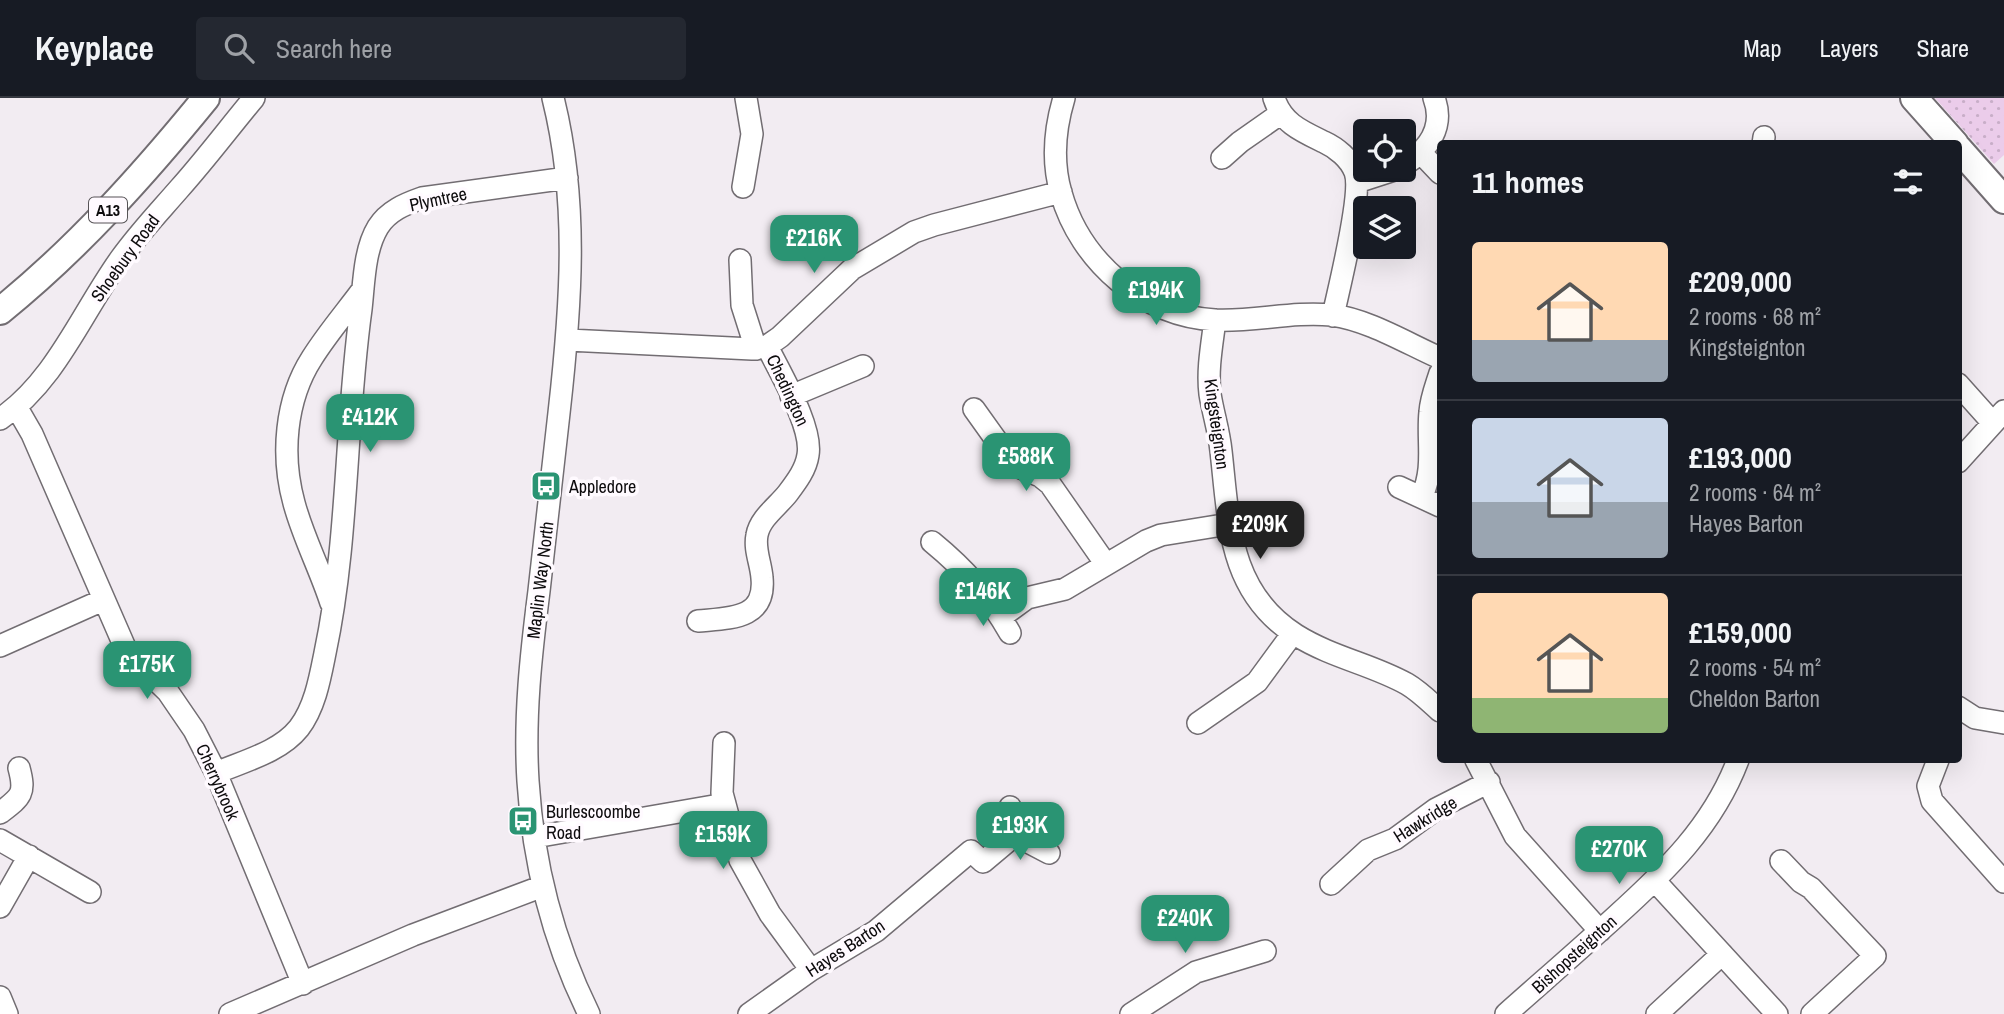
<!DOCTYPE html>
<meta charset="utf-8">
<style>
body{margin:0;font-family:"Archivo Narrow",sans-serif;background:#242831;color:#f1f3f6;height:100vh;display:flex;flex-direction:column;font-size:26px;white-space:nowrap}
*{box-sizing:border-box;margin:0}
p{font-size:23px;color:#9ea1a6}
.icon{flex:none;width:38px;height:38px;fill:none;stroke:currentColor;stroke-width:2;stroke-linecap:round;stroke-linejoin:round}
.map{position:relative;flex:1;overflow:hidden}
.drawer{position:absolute;left:1437px;top:42px;width:525px;height:623px;display:flex;flex-direction:column;background:#171b24;border-radius:7px;box-shadow:0 7px 28px #0002}
.drawer>*{flex:none}
.fabs{position:absolute;left:1353px;top:21px;display:grid;gap:14px}
.fabs a{display:grid;place-items:center;width:63px;height:63px;border-radius:7px;background:#171b24;box-shadow:0 7px 28px #0002;font-size:35px}
.price{position:absolute;translate:-50% -60px;padding:0 16px;border-radius:14px;background:#2a9473;color:#fff;font-size:23px;line-height:46px;filter:drop-shadow(0 2px 4px #0008)}
.price::after{content:'';position:absolute;left:50%;top:42px;width:21px;height:16px;margin-left:-10px;background:inherit;clip-path:polygon(0 0,100% 0,50% 100%)}
.price.on{background:#222;color:#fff}
ul{padding:0;list-style:none}
li{display:flex;align-items:center;gap:21px;height:175px;padding:0 35px}
li+li{border-top:2px solid #363941}
li span{display:grid;place-items:center;flex:none;width:196px;height:140px;border-radius:7px;color:#555}
li>.icon{margin-inline-start:auto}
span .icon{width:84px;height:84px;fill:#fffc;stroke-width:1}
li b{font-size:30px}
h2{display:flex;justify-content:space-between;align-items:center;height:84px;padding:0 35px;font-size:30px}
header{display:flex;align-items:center;gap:42px;box-sizing:border-box;height:98px;padding:0 35px;background:#171b24;border-bottom:2px solid #363941}
header strong{font-size:33px}
nav{display:flex;gap:38px;margin-inline-start:auto;font-size:24px}
.search{width:490px;height:63px;background:#242831;display:flex;align-items:center;gap:18px;box-sizing:border-box;padding:0 24px;border-radius:7px;color:#9ea1a6;font-size:26px}
.map>svg:first-child{display:block}
.grass{fill:url(#grass-dots)}
.lines{fill:none;stroke-linecap:round;stroke-linejoin:round}
.minor-casing{stroke:#726d72;stroke-width:24}
.major-casing{stroke:#726d72;stroke-width:30}
.minor{stroke:#fff;stroke-width:21}
.major{stroke:#fff;stroke-width:26}
.labels{text-anchor:middle;dominant-baseline:central;stroke-width:7;stroke-linejoin:round;paint-order:stroke}
.shield{fill:#fffaff;stroke:#565356;stroke-width:2}
.shield-label{font-size:16px;font-weight:bold;fill:#0d0b0d}
.street-label{font-size:18px;fill:#0d0b0d;stroke:#fffaff}
.poi-label{font-size:18px;fill:#0d0b0d;stroke:#fffaff;text-anchor:start}
</style>
<header>
<strong>Keyplace</strong>
<div class="search"><svg class="icon" aria-label="search" viewBox="0 0 24 24"><circle cx="10" cy="10" r="6"/><path d="M15 15l6 6"/></svg>Search here</div>
<nav><a>Map</a><a>Layers</a><a>Share</a></nav>
</header>
<div class="map">
<svg width="2004" height="916" viewBox="0 0 2004 916">
<defs>
<pattern id="grass-dots" width="8" height="8" patternUnits="userSpaceOnUse" patternTransform="scale(1.75)"><rect width="8" height="8" fill="#ebccea"/><path d="M2 2h.1M6 6h.1" fill="none" stroke="#c8aec8" stroke-width="1.8" stroke-linecap="round"/></pattern>
</defs>
<rect width="100%" height="100%" fill="#f2ecf2"/>
<path class="grass" d="M1935,0H2004V57L1994,66Z"/>
<g class="lines">
<g class="minor-casing">
<path id="minor" d="M553,0C579,104 571,209 559,315C552,374 546,434 539,493C531,556 524,619 528,683C533,764 553,843 589,916
M1064,0C1055,30 1052,64 1061,95C1080,163 1143,218 1215,222C1254,224 1292,213 1332,217C1369,222 1406,245 1440,260
M1274,0C1282,25 1301,33 1324,44C1337,50 1350,61 1355,74C1363,96 1339,189 1333,218
M1763,46L1764,39
M1421,55L1440,75
M1222,60L1240,44L1280,16
M1404,67C1428,52 1445,29 1434,0
M1357,84L1394,72
M743,89L752,36L746,0
M740,162L742,207L756,251
M1215,222C1212,246 1207,272 1210,296C1213,315 1219,333 1221,353C1229,423 1228,494 1296,537C1333,560 1371,566 1407,586C1419,593 1430,604 1440,613
M568,242L752,251L767,248L780,239L852,171L914,134L934,127L1061,94
M1958,286L1992,324
M791,298L863,268
M17,310L32,336L127,554L168,594L194,632L216,675L303,886
M974,311L1014,367L1040,378L1050,386L1105,465
M0,321C56,283 82,214 121,160C139,135 159,114 179,91C205,62 229,30 254,0
M1958,364L2004,313
M1399,389L1440,408
M1422,398C1435,369 1427,343 1430,314C1431,300 1436,288 1440,275
M932,444C966,472 988,497 1010,535
M331,505C320,471 303,439 294,405C281,358 285,302 312,260C327,236 346,214 363,191
M1001,519L1027,500L1065,491L1146,443L1161,437L1229,426
M698,523C729,520 766,522 762,480C761,465 754,452 757,437C760,420 778,408 788,395C797,383 806,371 808,357C813,329 780,275 767,248
M0,548L103,502
M1958,609L1975,620L2004,625
M1198,625L1257,584L1293,535
M724,645L722,695L740,762L770,816L811,872
M1476,662L1515,738L1600,833
M1938,662L1928,688L1932,703L2004,784
M216,675C244,663 280,654 299,630C315,609 320,580 325,555C349,442 345,325 361,211C364,185 364,152 378,129C388,113 405,106 422,100L567,80
M0,715C21,699 26,696 19,670
M1011,735L1049,755
M535,739L725,706
M0,742L90,794
M1781,763L1801,784L1811,790L1875,858L1812,916
M1655,783L1777,916
M1331,786L1368,752L1395,741L1436,711L1489,684
M0,809L29,758
M0,899L7,916
M230,916L413,837L543,788
M749,916L811,872L876,833L971,753L983,764L1008,743L1017,722L1010,709
M1131,916L1196,874L1265,853
M1506,916C1542,884 1579,852 1614,820C1666,773 1713,728 1738,662
M1657,916L1722,856"/>
</g>
<g class="major-casing">
<path id="major" d="M1914,0L1955,46
M1958,50L2004,102
M0,213C77,151 144,76 206,0"/>
</g>
<use href="#minor" class="minor"/>
<use href="#major" class="major"/>
</g>
<defs>
<g id="bus-square" transform="scale(1.575)"><rect x="-9" y="-9" width="18" height="18" rx="4" fill="#2a9473" stroke="#fffaff"/><path d="M-5-6H5V4H4V6H2V4H-2V6H-4V4H-5ZM-3.5-4V0h7V-4ZM-3.5 1.2v1.5H-2V1.2ZM2 1.2v1.5H3.5V1.2Z" fill="#fff"/></g>
</defs>
<g fill-rule="evenodd">
<use href="#bus-square" x="546" y="388"/>
<use href="#bus-square" x="523" y="723"/>
</g>
<g class="labels">
<rect class="shield" x="89" y="99.5" width="38" height="25" rx="5"/>
<g class="shield-label">
<text x="108" y="112">A13</text>
</g>
<g class="street-label">
<text transform="translate(438 101) rotate(-12)">Plymtree</text>
<text transform="translate(125 160) rotate(-54)">Shoebury Road</text>
<text transform="translate(788 292) rotate(65)">Chedington</text>
<text transform="translate(1217 326) rotate(82)">Kingsteignton</text>
<text transform="translate(540 482) rotate(-83)">Maplin Way North</text>
<text transform="translate(218 684) rotate(66)">Cherrybrook</text>
<text transform="translate(1425 721) rotate(-32)">Hawkridge</text>
<text transform="translate(845 850) rotate(-33)">Hayes Barton</text>
<text transform="translate(1574 856) rotate(-42)">Bishopsteignton</text>
</g>
<g class="poi-label">
<text x="569" y="388">Appledore</text>
<text x="546" y="713">Burlescoombe<tspan x="546" dy="21">Road</tspan></text>
</g>
</g>
</svg>
<div class="fabs">
<a><svg class="icon" aria-label="locate" viewBox="0 0 24 24"><circle cx="12" cy="12" r="6"/><path d="M12 2v4M12 18v4M2 12h4M18 12h4"/></svg></a>
<a><svg class="icon" aria-label="layers" viewBox="0 0 24 24"><path d="M12 4l9 5-9 5-9-5zM3 14l9 5 9-5"/></svg></a>
</div>
<b class="price" style="left:814px;top:177px">£216K</b>
<b class="price" style="left:1156px;top:229px">£194K</b>
<b class="price" style="left:370px;top:356px">£412K</b>
<b class="price" style="left:1026px;top:395px">£588K</b>
<b class="price on" style="left:1260px;top:463px">£209K</b>
<b class="price" style="left:983px;top:530px">£146K</b>
<b class="price" style="left:147px;top:603px">£175K</b>
<b class="price" style="left:1020px;top:764px">£193K</b>
<b class="price" style="left:723px;top:773px">£159K</b>
<b class="price" style="left:1619px;top:788px">£270K</b>
<b class="price" style="left:1185px;top:857px">£240K</b>
<section class="drawer">
<h2>11 homes<svg class="icon" aria-label="filters" viewBox="0 0 24 24"><path d="M4 7h16M4 17h16"/><circle cx="9" cy="7" r="2"/><circle cx="15" cy="17" r="2"/></svg></h2>
<ul>
<li><span style="background:linear-gradient(#ffd9b3 70%,#9aa5b1 0)"><svg class="icon" aria-label="home" viewBox="0 0 24 24"><path d="M3 11l9-7 9 7M6 9v11h12V9"/></svg></span><div><b>£209,000</b><p>2 rooms · 68 m²</p><p>Kingsteignton</p></div></li>
<li><span style="background:linear-gradient(#c9d6e8 60%,#9aa5b1 0)"><svg class="icon" aria-label="home" viewBox="0 0 24 24"><path d="M3 11l9-7 9 7M6 9v11h12V9"/></svg></span><div><b>£193,000</b><p>2 rooms · 64 m²</p><p>Hayes Barton</p></div></li>
<li><span style="background:linear-gradient(#ffd9b3 75%,#8fb573 0)"><svg class="icon" aria-label="home" viewBox="0 0 24 24"><path d="M3 11l9-7 9 7M6 9v11h12V9"/></svg></span><div><b>£159,000</b><p>2 rooms · 54 m²</p><p>Cheldon Barton</p></div></li>
</ul>
</section>
</div>
